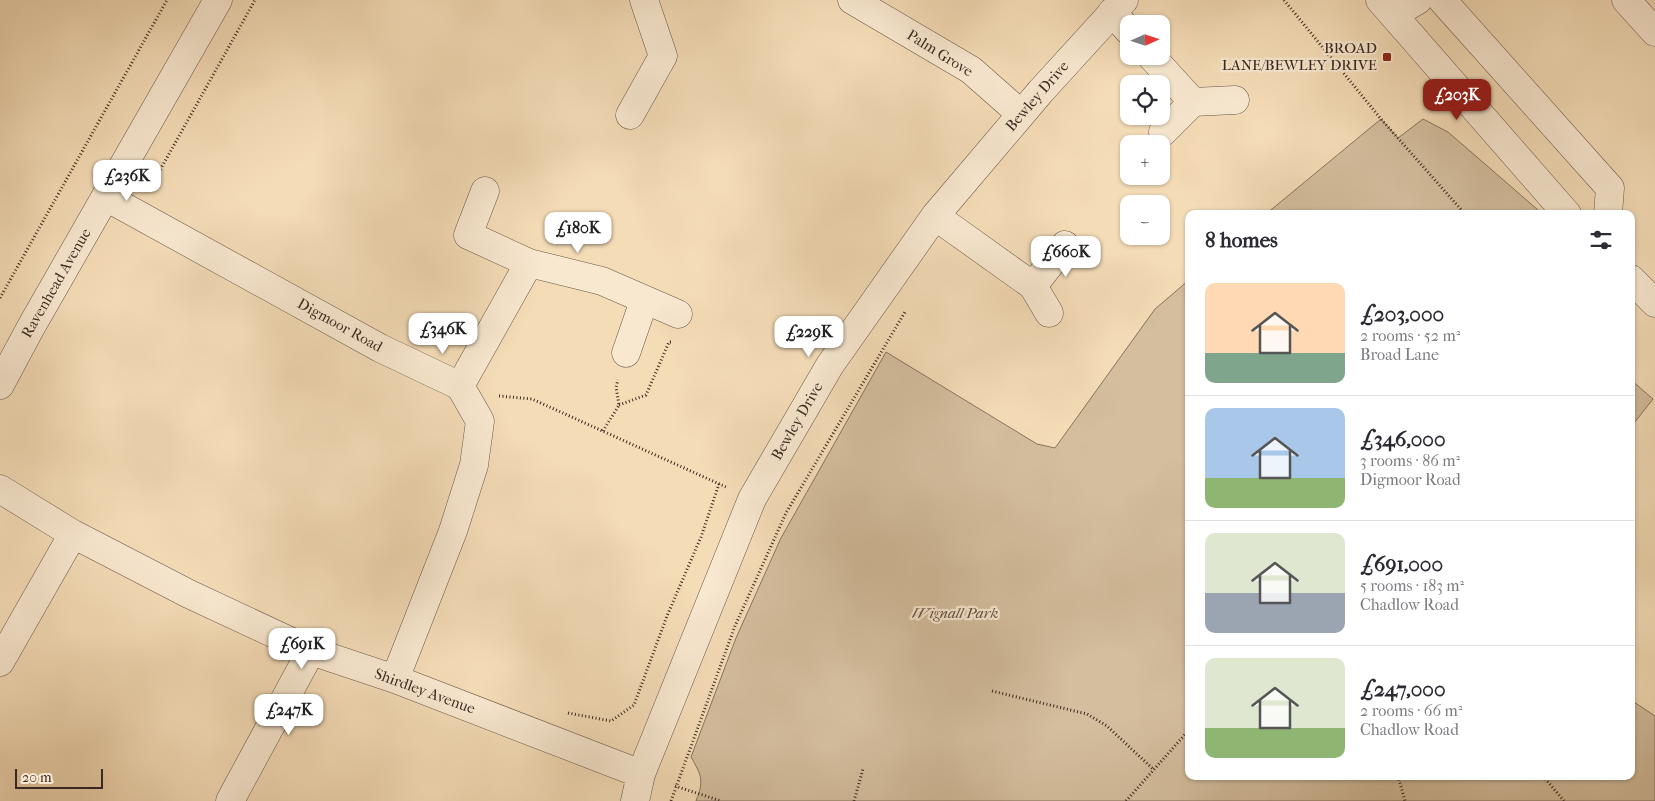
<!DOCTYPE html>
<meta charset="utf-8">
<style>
body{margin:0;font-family:"IM FELL French Canon",serif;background:#f2f2f3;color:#2b2b33;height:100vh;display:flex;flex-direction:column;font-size:19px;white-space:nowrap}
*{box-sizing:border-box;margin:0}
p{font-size:16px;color:#7c7c81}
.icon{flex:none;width:28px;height:28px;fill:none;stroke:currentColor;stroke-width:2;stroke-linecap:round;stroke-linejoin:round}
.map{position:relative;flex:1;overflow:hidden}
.panel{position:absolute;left:1185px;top:210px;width:450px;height:570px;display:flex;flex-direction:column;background:#fff;border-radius:10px;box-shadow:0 1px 4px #0004}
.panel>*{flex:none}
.needle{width:32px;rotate:87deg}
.tools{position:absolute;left:1120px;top:15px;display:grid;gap:10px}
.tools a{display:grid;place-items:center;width:50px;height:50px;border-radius:10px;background:#fff;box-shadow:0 1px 4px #0004;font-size:25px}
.scale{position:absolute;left:15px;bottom:12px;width:88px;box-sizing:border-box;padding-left:5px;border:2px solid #3a2922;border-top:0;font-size:14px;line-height:18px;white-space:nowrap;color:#3a2922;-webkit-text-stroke:4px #f8e8d0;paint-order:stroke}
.price{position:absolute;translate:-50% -42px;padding:0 11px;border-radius:10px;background:#fff;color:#222;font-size:16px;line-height:32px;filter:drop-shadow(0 1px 2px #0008)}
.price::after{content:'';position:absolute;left:50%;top:30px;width:15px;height:11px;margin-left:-8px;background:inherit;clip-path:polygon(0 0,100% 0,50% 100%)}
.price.active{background:#8f2418;color:#fff}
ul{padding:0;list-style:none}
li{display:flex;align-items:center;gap:15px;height:125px;padding:0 20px}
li+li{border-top:1px solid #e1e1e2}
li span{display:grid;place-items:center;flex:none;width:140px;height:100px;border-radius:10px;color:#555}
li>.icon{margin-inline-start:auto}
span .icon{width:60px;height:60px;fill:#fffc;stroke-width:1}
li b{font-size:21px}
h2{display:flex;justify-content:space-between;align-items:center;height:60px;padding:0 20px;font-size:21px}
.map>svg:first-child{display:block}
.green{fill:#d4be9e;stroke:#877460}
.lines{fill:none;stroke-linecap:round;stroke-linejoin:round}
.minor-casing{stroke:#685647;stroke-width:29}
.path{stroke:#3a2922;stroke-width:3;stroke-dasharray:1 2.5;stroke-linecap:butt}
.minor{stroke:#f8e8d0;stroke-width:28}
.poi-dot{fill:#8f2418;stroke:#f8e8d0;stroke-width:2}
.labels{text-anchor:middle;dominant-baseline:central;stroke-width:4.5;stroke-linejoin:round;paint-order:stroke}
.poi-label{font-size:15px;fill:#3a2922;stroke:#f8e8d0;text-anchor:end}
.street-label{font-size:15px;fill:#3a2922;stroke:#f8e8d0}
.park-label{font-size:15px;font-style:italic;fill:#604e41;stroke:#f8e8d0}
</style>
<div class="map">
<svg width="1655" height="801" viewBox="0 0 1655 801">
<rect width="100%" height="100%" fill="#f4dcb7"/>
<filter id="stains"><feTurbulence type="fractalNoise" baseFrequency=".004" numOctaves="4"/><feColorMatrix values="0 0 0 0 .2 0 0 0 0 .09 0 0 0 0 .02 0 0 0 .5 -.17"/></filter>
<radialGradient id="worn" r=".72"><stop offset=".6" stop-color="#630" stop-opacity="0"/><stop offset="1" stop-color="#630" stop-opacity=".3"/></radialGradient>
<path class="green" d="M1381,119L1398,138L1423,119L1448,132L1538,210L1539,214H1266Z
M1189,280V776H1631V700L1655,716V801H696C704,781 702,776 691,757L736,638L781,538L886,352L1037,444L1055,448L1155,309Z
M1631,380L1653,399L1631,427Z"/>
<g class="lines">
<g class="minor-casing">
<path id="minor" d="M852,0L971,70L1021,114
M1380,0L1567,214
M1442,0L1610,188L1608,214
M1626,0L1655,32
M1112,12L1129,31
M1393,15L1418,0
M1151,56L1193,102
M630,115L663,56L644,0
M1163,132L1193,102L1235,100
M485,191L468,235L529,263L602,281L678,314
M106,197L380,348L460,386L480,421L474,465L453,531L395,679
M935,216L1033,286L1049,313
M1631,279L1655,303
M1033,286L1065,245
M626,353L644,301
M0,385L31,327L218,0
M460,386L529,263
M0,489L73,534L189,594L311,651L395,679L641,774
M0,662L73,534
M230,801L311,651
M635,801L641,774L752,499L830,365L935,216L1041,91L1124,0"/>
</g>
<path class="path" d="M1284,0L1381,119L1465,214
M150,188L255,0
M0,298L167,0
M499,396L532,399L726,487
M619,405L646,395L669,342H672
M603,431L619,405L616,387L618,380
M992,691L1087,714L1107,726L1153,769
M568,713L611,721L634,705L667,616L701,537L719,484
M1398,776L1405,801
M1543,776L1564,801
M675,786L721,801
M671,801L735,626L786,513L905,312
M854,801L863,769
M1126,801L1189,730"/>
<use href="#minor" class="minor"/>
</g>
<rect class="poi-dot" x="1382" y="52" width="10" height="10" rx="2.5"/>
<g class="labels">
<g class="poi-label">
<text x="1377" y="48">BROAD<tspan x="1377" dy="17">LANE/BEWLEY DRIVE</tspan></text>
</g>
<g class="street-label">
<text transform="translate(940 53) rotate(32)">Palm Grove</text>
<text transform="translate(1037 96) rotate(-49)">Bewley Drive</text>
<text transform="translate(56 283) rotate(-60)">Ravenhead Avenue</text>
<text transform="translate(340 325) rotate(29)">Digmoor Road</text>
<text transform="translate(797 421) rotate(-60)">Bewley Drive</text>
<text transform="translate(425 691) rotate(20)">Shirdley Avenue</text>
</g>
<g class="park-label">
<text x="955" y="613">Wignall Park</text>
</g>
</g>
<rect width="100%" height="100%" filter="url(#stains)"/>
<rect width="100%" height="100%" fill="url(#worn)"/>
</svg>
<div class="tools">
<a><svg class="needle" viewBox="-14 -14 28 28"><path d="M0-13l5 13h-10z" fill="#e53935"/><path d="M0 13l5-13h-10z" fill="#7c7c81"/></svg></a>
<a><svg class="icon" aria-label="locate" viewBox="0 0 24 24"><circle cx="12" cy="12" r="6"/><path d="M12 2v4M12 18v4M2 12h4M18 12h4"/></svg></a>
<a>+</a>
<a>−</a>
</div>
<div class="scale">20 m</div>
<b class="price active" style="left:1457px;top:121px">£203K</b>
<b class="price" style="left:127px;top:202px">£236K</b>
<b class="price" style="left:578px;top:254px">£180K</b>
<b class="price" style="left:1066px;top:278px">£660K</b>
<b class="price" style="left:443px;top:355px">£346K</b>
<b class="price" style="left:809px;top:358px">£229K</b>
<b class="price" style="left:302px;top:670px">£691K</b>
<b class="price" style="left:289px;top:736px">£247K</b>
<section class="panel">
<h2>8 homes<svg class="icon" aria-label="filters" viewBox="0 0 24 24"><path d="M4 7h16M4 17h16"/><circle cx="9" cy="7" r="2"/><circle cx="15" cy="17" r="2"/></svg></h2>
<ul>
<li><span style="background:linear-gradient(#ffd9b3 70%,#7fa58c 0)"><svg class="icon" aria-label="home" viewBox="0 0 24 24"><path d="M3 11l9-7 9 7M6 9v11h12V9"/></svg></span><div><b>£203,000</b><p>2 rooms · 52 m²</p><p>Broad Lane</p></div></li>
<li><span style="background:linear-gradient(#a9c7e8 70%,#8fb573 0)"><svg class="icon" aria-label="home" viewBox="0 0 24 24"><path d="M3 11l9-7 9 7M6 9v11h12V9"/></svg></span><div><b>£346,000</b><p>3 rooms · 86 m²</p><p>Digmoor Road</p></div></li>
<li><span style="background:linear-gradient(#dfe7d0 60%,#9aa5b1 0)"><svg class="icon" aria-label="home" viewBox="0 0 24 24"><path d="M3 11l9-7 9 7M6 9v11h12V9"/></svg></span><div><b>£691,000</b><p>5 rooms · 183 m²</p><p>Chadlow Road</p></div></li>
<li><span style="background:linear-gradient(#dfe7d0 70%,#8fb573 0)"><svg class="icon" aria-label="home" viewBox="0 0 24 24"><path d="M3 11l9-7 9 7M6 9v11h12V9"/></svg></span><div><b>£247,000</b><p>2 rooms · 66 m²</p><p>Chadlow Road</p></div></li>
</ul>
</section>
</div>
